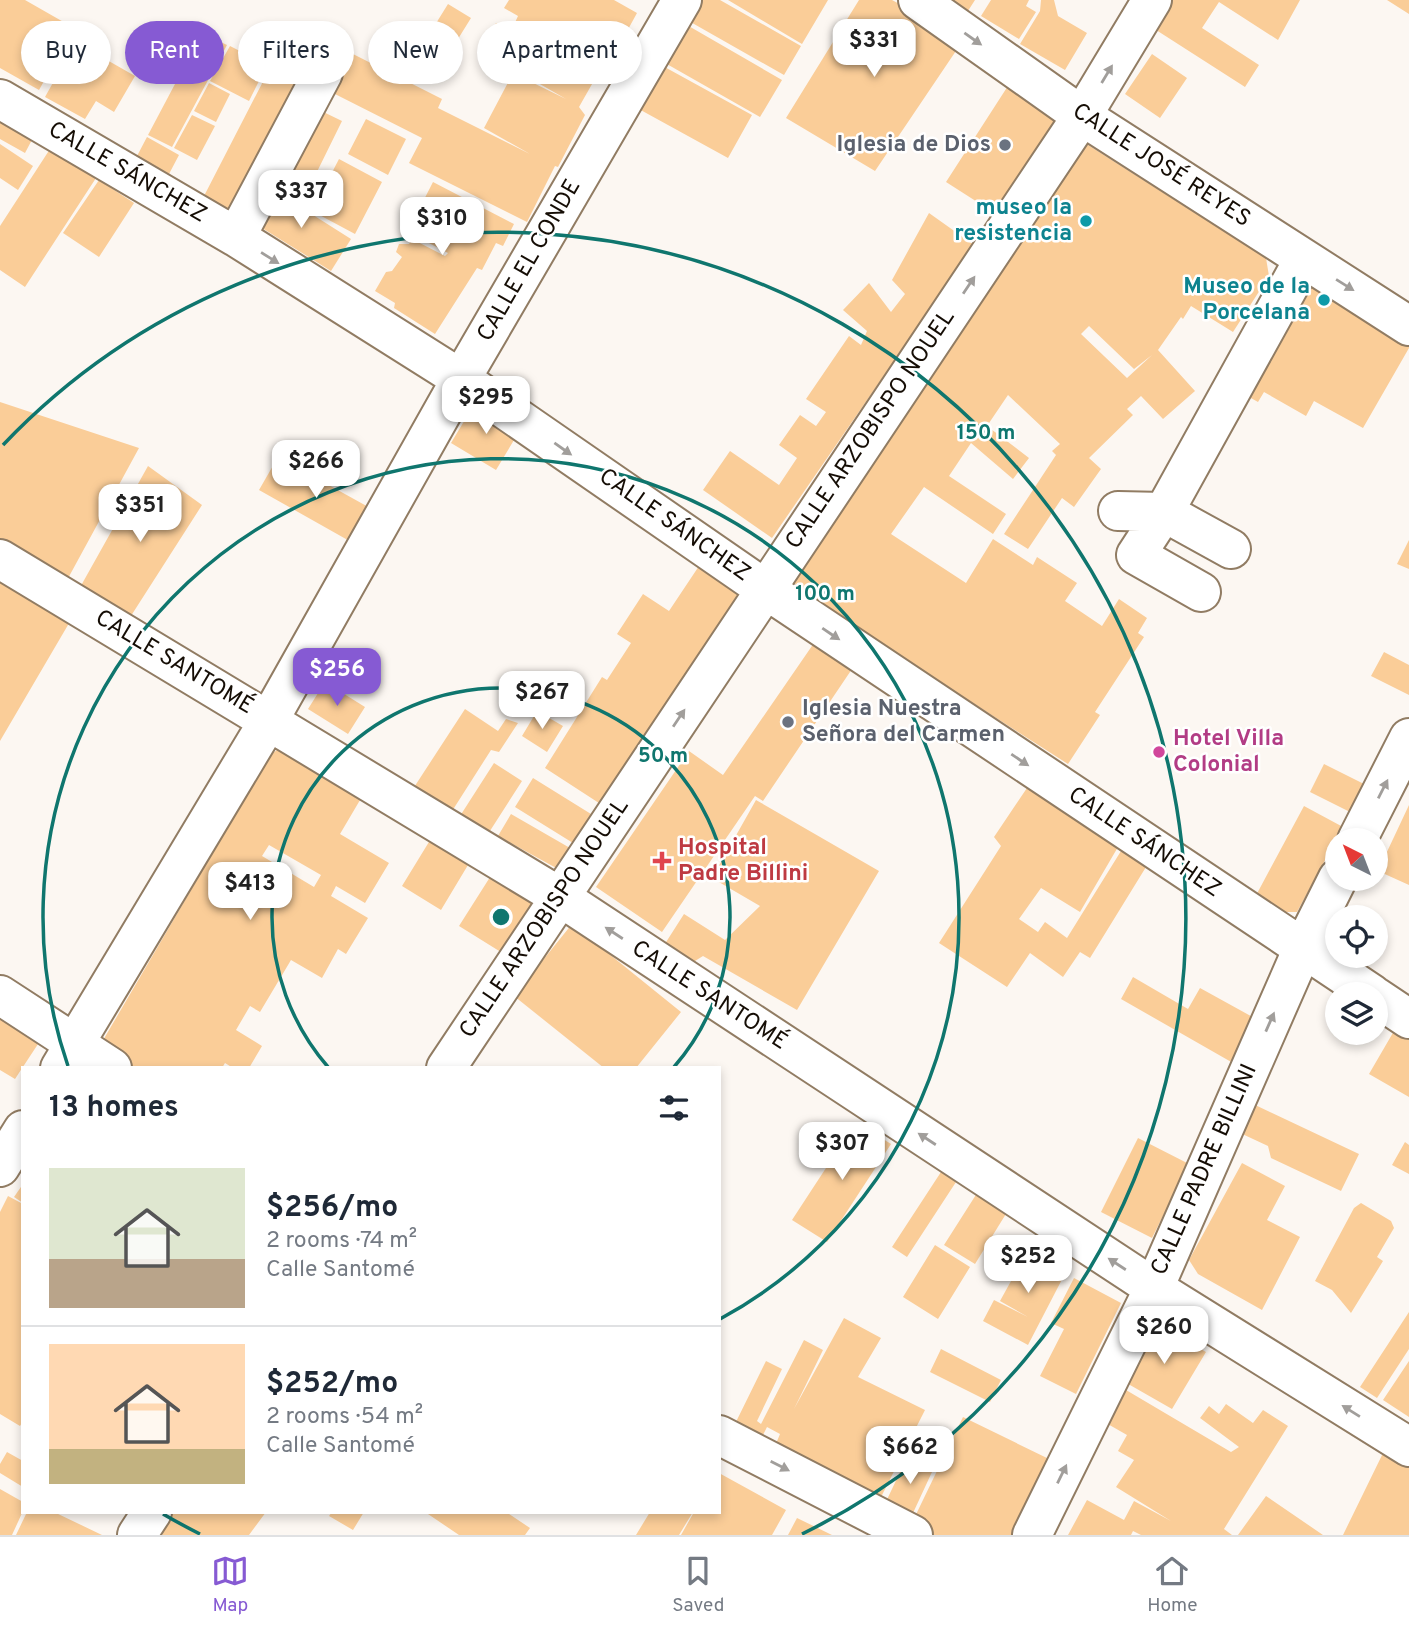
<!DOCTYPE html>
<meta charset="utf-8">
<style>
body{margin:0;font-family:Overpass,sans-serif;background:#f6f6f7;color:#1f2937;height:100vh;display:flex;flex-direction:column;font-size:26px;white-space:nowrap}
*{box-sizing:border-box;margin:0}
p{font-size:23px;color:#747a83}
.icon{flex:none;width:38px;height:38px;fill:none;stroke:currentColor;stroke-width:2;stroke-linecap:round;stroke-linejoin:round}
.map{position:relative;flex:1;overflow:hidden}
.side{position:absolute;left:21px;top:1066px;width:700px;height:448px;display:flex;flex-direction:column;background:#fff;border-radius:0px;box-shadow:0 4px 10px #0003}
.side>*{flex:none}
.hud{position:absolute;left:21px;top:21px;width:700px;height:63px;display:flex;gap:14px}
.needle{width:46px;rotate:318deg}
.buttons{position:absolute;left:1325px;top:828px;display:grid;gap:14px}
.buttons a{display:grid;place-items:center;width:63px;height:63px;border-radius:50%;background:#fff;box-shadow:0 4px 10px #0003;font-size:35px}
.price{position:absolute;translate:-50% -60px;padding:0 16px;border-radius:14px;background:#fff;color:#222;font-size:23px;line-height:46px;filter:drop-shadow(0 2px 4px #0008)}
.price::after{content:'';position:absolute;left:50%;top:42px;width:21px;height:16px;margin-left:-10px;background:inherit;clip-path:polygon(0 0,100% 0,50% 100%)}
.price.on{background:#865ad3;color:#fff}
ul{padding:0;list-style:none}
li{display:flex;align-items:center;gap:21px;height:175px;padding:0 28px}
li+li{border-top:2px solid #e0e1e3}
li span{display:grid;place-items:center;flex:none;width:196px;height:140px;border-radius:0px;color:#555}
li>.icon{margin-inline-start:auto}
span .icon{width:84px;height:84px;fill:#fffc;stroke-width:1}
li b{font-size:30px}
h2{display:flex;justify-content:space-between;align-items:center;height:84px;padding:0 28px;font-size:30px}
.tag{padding:0 24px;border-radius:32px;background:#fff;box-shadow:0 4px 10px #0003;font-size:24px;line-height:63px}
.tag.on{background:#865ad3;color:#fff}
.tabs{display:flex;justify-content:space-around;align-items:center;height:98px;border-top:2px solid #e0e1e3;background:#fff;font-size:19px;color:#747a83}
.tabs a{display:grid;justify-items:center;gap:4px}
.tabs .on{color:#865ad3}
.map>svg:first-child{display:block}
.building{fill:#facd98;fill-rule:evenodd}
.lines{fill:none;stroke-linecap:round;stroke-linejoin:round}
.minor-casing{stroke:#917c63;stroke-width:42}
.minor{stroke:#fff;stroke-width:38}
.oneway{fill:#a19e9b}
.ring{fill:none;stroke:#0f766e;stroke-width:3.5}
.worship-dot{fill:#6b7280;stroke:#fff;stroke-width:2.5}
.culture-dot{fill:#0f9aa8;stroke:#fff;stroke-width:2.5}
.hotel-dot{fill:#d1479c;stroke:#fff;stroke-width:2.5}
.health-dot{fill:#e0444e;stroke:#fff;stroke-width:2.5}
.labels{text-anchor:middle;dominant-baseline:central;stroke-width:5;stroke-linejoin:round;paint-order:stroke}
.worship-label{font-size:23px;font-weight:bold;fill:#5b616d;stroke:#fff;text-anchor:end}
.street-label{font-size:23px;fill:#150d05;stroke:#fff}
.culture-label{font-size:23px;font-weight:bold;fill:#0d838f;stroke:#fff;text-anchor:end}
.hotel-label{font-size:23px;font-weight:bold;fill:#b23c85;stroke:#fff;text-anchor:start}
.health-label{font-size:23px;font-weight:bold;fill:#be3a42;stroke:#fff;text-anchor:start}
.centre{fill:#0f766e;stroke:#fff;stroke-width:3.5}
.ring-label{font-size:21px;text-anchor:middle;font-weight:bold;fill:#0f766e;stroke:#fff;stroke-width:5;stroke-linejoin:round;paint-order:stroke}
</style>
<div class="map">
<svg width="1409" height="1535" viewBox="0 0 1409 1535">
<rect width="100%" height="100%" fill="#fcf7f2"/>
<path class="building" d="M0,0H25L74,28L39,90L0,68Z
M509,0H614L637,13L608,66L570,45L565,54L600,70L579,107L585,115L558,167L555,166L527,222L409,163L422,138L329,91L349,52L442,99L438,108L530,154L484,128L513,73L566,99L482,51L496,23L511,31L518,16L504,8Z
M698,0H720L801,46L784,75L687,20Z
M728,0H828L802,44Z
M859,0H892L964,39L875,171L786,118Z
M944,0H975L966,14Z
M991,0H1029L1026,6L1036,12L1019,39L981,16Z
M1041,0H1054L1058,16L1087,33L1065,70L1020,44L1040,11Z
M1172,0H1300L1278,40L1219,2L1202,28L1259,65L1245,87L1153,28Z
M1387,0H1409V14Z
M448,4L471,18L453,47L430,33Z
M680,21L782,80L760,117L658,59Z
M202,33L227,45L172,147L148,135Z
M230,46L267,65L249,101L210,81Z
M1152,54L1187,78L1160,118L1125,94Z
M100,56L135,76L114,112L96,101L85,119L45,97L60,70L70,76L81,58L94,66Z
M661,65L752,115L728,158L637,108Z
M271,66L302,82L235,212L204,196Z
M1015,75L1064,107L996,214L946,182Z
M209,83L230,94L216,122L194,111Z
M309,105L342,121L310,186L277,170Z
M192,115L215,126L197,160L174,148Z
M0,117L34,136L25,153L0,139Z
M366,119L406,139L388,175L348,154Z
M147,137L179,155L169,174L137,156Z
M1085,143L1266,258L1269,276L1233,332L1191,306L1183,319L1181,317L1158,350L1195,391L1163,419L1141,396L1127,409L1133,415L1089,458L1101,469L1074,507L1062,498L1028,549L1004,534L1056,455L1052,451L1060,444L1008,395L987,426L1029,458L1013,479L971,443L949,476L1006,514L993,534L924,487L891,534L966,583L993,539L1033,565L1037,557L1077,583L1065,601L1102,626L1119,599L1147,618L1138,633L1144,637L1095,712L1100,715L1068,764L792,587ZM1089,326L1134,369L1152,355L1127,378L1081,334Z
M0,144L33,166L18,190L0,178Z
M50,149L96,178L25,287L0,270V226Z
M339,159L382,182L355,234L312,211Z
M99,180L134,203L99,257L63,233Z
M433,182L514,224L503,246L496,243L482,270L477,268L435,334L394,308L395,303L375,291L386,272L392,271L402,257L396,252L399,244H409L412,239L445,256L448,253L427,242L432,233L412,223Z
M272,189L351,239L331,271L251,221Z
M929,213L974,245L772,538L703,490L730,451L779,485L797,458L779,445L800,415L816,426L826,412L806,399L849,336L861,345L867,331L843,310L869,283L891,312L905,294L892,280Z
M1313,286L1409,341V348L1363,428L1314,401L1306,416L1264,392L1258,402L1249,397Z
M0,402L139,448L66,582L0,549Z
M475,403L520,430L496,470L451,443Z
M278,457L372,509L353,543L259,490Z
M148,466L202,505L129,619L78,591Z
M1409,540V569L1397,564Z
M705,557L742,588L602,805L545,768L602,677L607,680L631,643L617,634L643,594L669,611Z
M0,568L75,613L0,741Z
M814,643L852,669L763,801L755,796L662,932L596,887L689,751L723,775Z
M1384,652L1409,665V695L1371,676Z
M325,682L365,707L348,734L308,709Z
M465,709L498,731L506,719L518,723L499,752L491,750L447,819L409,795Z
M537,711L563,726L547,752L522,736Z
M277,750L286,751L363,795L340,834L389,863L365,903L336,886L331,896L368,918L346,954L338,949L322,978L291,960L260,1012L250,1006L236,1030L262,1046L249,1068H233L225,1063L222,1068H125L102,1042L270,755ZM269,845L321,875L314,887L262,856Z
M494,763L522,781L488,834L460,816Z
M1324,764L1366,785L1352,813L1310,792Z
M533,778L591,814L573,843L515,807Z
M1027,788L1118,847L1080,912L1041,888L1019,919L1038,932L1045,922L1067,938L1121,851L1146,867L1090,958L1080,952L1063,977L1030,953L1007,987L939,943L1001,846L994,837Z
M756,800L879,871L797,1010L703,956L687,966L661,950L684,914L725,940L760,906L712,878Z
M1409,805V885L1378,871Z
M1304,806L1343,827L1297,912H1272L1253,901Z
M511,814L570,848L558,869L498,836Z
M432,837L471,860L441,910L402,886Z
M492,874L537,902L504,954L459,926Z
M572,924L681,1012L636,1068H604L514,996Z
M1133,977L1188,1009L1200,988L1258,1020L1233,1063L1121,999Z
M0,1019L38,1044L15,1079L0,1070Z
M1394,1031L1409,1040V1097L1369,1074Z
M1251,1103L1359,1154L1341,1191L1271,1158L1268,1146L1238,1132Z
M856,1122L891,1144L827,1242L792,1220Z
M1138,1138L1189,1164L1152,1238L1101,1212Z
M1405,1142L1409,1145V1174L1392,1165Z
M1242,1163L1285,1186L1267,1220L1300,1237L1262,1310L1198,1274L1189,1260Z
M941,1172L956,1182L907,1257L892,1247Z
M23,1184V1203L14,1197Z
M979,1190L1009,1209L975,1264L944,1245Z
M8,1196L23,1204V1421L20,1426L0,1414V1212Z
M1361,1203L1391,1221L1394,1228L1377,1257L1383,1261L1351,1313L1332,1290L1315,1281L1354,1208Z
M1032,1243L1070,1264L1028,1345L983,1321L994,1300L1028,1317L1000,1301Z
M935,1245L970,1267L938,1319L903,1297Z
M1074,1278L1121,1303L1076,1394L1040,1376L1064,1329L1051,1323Z
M1409,1312V1349L1377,1398L1360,1387Z
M844,1318L881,1338L858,1377L925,1410L878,1503L773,1451L780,1434L767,1427L756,1449L732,1430L766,1361L782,1369L757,1421L761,1424L804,1340L823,1350L794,1409Z
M1156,1323L1206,1352L1172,1409L1123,1381Z
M941,1349L1001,1380L990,1402L930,1372Z
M1409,1361V1417L1383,1400Z
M1126,1390L1231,1452L1239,1447L1200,1418L1209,1406L1219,1414L1226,1404L1253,1423L1263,1410L1288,1426L1224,1529L1232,1535H1141L1133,1531L1131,1535H1068L1087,1500L1124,1520L1134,1501L1171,1521L1116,1487L1134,1460L1118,1451L1127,1435L1106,1423Z
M963,1417L1049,1459L1012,1535H922L909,1529Z
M912,1447L938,1459L907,1526L882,1510Z
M1385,1449L1409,1462V1535H1343Z
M7,1452L23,1461V1487L0,1473V1464Z
M719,1473L786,1510L772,1535H681L694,1512H719Z
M0,1489L23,1502V1511L12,1535H0Z
M1266,1496L1323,1535H1238Z
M27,1512H54L102,1535H16Z
M172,1512H266L249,1535H163L159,1532Z
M332,1512H364L353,1530L329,1516Z
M425,1512H506L530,1528L525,1535H459Z
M650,1512H693L679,1535H636Z
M797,1518L832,1535H788Z"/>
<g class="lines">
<g class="minor-casing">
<path id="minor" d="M918,0L1082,116L1409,326
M0,99L236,237L461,379L765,589L1372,994
M236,237L323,73
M1118,511L1164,512L1231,549
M0,559L560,897L1154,1288L1409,1447
M1201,592L1136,555L1164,512L1304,259
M1357,840L1409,738
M0,995L112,1068
M1376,997L1409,1019
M60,1068L269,720L461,379L682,0
M446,1068L1082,116L1152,0
M0,1167L23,1130
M719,1435L913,1535
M137,1535L152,1512
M1032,1535L1154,1288L1303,948L1338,878"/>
</g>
<use href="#minor" class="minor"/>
</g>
<defs><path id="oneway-solid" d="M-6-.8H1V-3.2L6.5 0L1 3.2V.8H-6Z" transform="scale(1.75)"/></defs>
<g class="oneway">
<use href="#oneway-solid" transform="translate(973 39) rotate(35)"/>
<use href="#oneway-solid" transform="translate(1107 74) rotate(-59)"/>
<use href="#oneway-solid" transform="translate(270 258) rotate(32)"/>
<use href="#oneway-solid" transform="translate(969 285) rotate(-56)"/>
<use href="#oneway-solid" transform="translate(1345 285) rotate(32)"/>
<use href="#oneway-solid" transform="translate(563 449) rotate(35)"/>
<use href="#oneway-solid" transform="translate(831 634) rotate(34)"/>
<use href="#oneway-solid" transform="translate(679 718) rotate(-56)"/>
<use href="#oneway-solid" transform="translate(1020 760) rotate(34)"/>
<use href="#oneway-solid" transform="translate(1383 789) rotate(-63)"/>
<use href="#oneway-solid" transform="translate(614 933) rotate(-147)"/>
<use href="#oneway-solid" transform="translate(1270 1022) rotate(-66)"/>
<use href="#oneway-solid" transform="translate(927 1139) rotate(-147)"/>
<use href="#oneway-solid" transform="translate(1117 1264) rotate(-147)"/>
<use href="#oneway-solid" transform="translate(1351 1411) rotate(-148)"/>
<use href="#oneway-solid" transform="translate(780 1466) rotate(27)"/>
<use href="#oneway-solid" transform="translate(1062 1474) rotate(-64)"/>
</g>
<g class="ring">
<path d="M328 1067A229 229 0 1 1 674 1067"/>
<path d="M68 1066A458 458 0 1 1 720 1319"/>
<path d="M200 1534A686 686 0 0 1 163 1514M3 445A686 686 0 1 1 802 1534"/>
</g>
<g class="worship-dot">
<circle cx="1005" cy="145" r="7"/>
<circle cx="788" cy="722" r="7"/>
</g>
<g class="culture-dot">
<circle cx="1086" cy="221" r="7"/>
<circle cx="1324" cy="300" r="7"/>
</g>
<circle class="hotel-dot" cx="1159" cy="752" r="7"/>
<path class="health-dot" d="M658.5 850.5h7v7h7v7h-7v7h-7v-7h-7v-7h7z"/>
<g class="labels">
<g class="worship-label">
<text x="991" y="145">Iglesia de Dios</text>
<text x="802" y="709" text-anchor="start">Iglesia Nuestra<tspan x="802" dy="26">Señora del Carmen</tspan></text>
</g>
<g class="street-label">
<text transform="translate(1161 166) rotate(33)">CALLE JOSÉ REYES</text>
<text transform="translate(127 173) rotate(30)">CALLE SÁNCHEZ</text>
<text transform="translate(530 261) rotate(-60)">CALLE EL CONDE</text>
<text transform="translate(871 430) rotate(-56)">CALLE ARZOBISPO NOUEL</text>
<text transform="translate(674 526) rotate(35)">CALLE SÁNCHEZ</text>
<text transform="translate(174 663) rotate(31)">CALLE SANTOMÉ</text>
<text transform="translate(1144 843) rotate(34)">CALLE SÁNCHEZ</text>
<text transform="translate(545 919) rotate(-56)">CALLE ARZOBISPO NOUEL</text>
<text transform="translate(709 996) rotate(33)">CALLE SANTOMÉ</text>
<text transform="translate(1205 1170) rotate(-66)">CALLE PADRE BILLINI</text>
</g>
<g class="culture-label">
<text x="1072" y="208">museo la<tspan x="1072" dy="26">resistencia</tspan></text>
<text x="1310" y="287">Museo de la<tspan x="1310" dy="26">Porcelana</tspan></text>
</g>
<g class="hotel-label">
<text x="1173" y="739">Hotel Villa<tspan x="1173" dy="26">Colonial</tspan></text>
</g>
<g class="health-label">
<text x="678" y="848">Hospital<tspan x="678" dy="26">Padre Billini</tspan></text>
</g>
</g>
<circle cx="501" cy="917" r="10" class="centre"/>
<g class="ring-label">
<text x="986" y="439">150 m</text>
<text x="825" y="600">100 m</text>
<text x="663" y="762">50 m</text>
</g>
</svg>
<div class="buttons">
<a><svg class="needle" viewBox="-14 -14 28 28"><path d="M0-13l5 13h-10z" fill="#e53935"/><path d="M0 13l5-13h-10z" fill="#747a83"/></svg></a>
<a><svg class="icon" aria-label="locate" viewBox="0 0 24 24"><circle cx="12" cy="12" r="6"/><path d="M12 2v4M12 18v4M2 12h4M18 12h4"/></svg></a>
<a><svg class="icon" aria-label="layers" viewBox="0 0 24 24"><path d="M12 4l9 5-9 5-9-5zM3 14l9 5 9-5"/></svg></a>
</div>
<b class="price" style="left:874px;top:79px">$331</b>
<b class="price" style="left:301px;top:230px">$337</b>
<b class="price" style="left:442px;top:257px">$310</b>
<b class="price" style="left:486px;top:436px">$295</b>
<b class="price" style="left:316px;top:500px">$266</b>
<b class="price" style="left:140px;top:544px">$351</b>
<b class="price on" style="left:337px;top:708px">$256</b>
<b class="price" style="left:542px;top:731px">$267</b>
<b class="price" style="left:250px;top:922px">$413</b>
<b class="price" style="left:842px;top:1182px">$307</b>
<b class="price" style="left:1028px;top:1295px">$252</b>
<b class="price" style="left:1164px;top:1366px">$260</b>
<b class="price" style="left:910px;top:1486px">$662</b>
<div class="hud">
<a class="tag">Buy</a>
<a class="tag on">Rent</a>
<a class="tag">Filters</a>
<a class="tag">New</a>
<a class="tag">Apartment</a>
</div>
<section class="side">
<h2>13 homes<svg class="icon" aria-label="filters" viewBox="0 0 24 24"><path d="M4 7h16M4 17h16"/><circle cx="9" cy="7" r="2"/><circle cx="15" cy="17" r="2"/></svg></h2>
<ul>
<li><span style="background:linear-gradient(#dfe7d0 65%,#b9a48a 0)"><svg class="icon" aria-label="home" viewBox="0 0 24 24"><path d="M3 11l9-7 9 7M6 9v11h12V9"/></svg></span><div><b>$256/mo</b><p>2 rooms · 74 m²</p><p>Calle Santomé</p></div></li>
<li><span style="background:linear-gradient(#ffd9b3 75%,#c2b280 0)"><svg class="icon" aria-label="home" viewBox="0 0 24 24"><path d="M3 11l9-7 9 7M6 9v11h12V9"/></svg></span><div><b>$252/mo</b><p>2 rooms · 54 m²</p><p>Calle Santomé</p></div></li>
</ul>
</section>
</div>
<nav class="tabs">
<a class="on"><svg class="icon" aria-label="map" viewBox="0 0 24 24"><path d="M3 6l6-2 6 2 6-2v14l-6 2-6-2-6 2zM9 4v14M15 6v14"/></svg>Map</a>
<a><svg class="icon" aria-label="saved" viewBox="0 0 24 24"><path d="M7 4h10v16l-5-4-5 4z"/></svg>Saved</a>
<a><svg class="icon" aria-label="home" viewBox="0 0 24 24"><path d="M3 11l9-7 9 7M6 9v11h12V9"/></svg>Home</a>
</nav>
